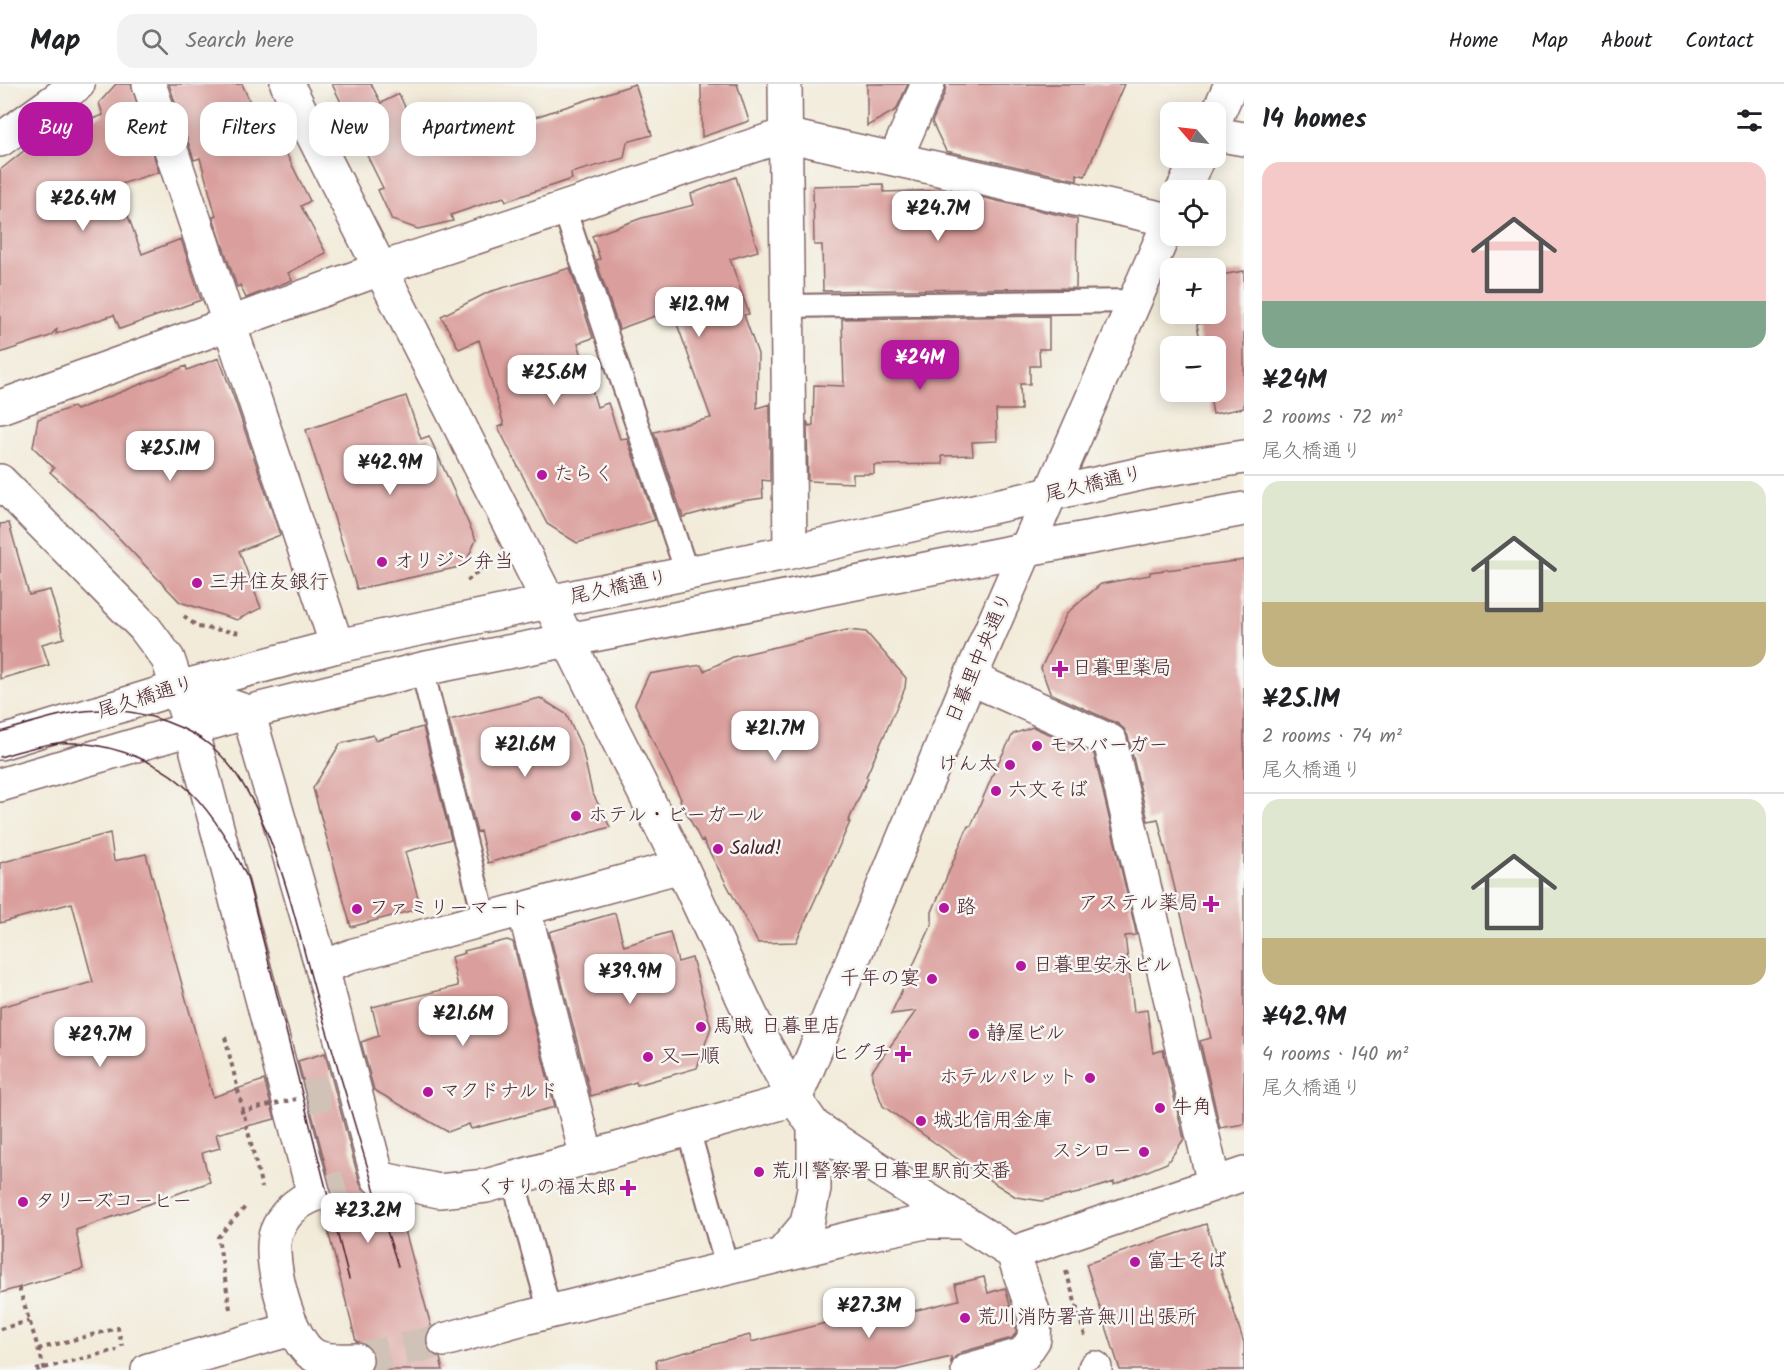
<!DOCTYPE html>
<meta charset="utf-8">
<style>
body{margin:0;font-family:Kalam,"Klee One",sans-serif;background:#f2f2f2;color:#202124;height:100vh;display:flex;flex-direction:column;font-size:22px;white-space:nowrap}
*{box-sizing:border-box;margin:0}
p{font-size:20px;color:#757577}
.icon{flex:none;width:33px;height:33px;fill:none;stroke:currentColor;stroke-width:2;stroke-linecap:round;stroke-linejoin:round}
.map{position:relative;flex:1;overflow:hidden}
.side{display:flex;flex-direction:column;background:#fff;width:540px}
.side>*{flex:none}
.top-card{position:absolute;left:18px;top:18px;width:570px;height:54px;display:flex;gap:12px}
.needle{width:39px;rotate:298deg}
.fabs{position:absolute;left:1160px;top:18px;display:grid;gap:12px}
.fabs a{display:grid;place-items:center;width:66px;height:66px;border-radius:12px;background:#fff;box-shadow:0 3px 15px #0003;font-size:30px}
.price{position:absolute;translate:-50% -51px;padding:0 14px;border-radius:12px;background:#fff;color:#222;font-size:20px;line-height:39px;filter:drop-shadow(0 2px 3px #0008)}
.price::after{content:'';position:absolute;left:50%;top:36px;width:18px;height:14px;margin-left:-9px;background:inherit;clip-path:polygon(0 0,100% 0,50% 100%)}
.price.selected{background:#b5179e;color:#fff}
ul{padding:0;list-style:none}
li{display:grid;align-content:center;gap:12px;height:318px;padding:0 18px}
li+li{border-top:2px solid #e0e0e0}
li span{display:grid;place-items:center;height:186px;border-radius:18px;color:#555}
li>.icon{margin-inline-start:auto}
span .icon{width:108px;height:108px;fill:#fffc;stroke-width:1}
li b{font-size:26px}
h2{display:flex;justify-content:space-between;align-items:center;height:72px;padding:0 18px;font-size:26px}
.tag{padding:0 21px;border-radius:18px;background:#fff;box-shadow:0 3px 15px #0003;font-size:21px;line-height:54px}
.tag.selected{background:#b5179e;color:#fff}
header{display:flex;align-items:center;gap:36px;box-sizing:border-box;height:84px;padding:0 30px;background:#fff;border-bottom:2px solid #e0e0e0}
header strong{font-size:28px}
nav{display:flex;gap:33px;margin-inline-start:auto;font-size:21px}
.search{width:420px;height:54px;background:#f2f2f2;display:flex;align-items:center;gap:15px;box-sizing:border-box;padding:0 21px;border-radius:18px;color:#757577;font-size:22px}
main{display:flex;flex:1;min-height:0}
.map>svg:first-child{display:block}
.building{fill:#da9f9c}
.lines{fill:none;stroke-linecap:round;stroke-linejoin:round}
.pedestrian-tunnel{stroke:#d0c2b6;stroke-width:33;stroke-dasharray:33 16;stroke-linecap:butt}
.minor-tunnel{stroke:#d0c2b6;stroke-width:33;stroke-dasharray:33 16;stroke-linecap:butt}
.tertiary-tunnel{stroke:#d0c2b6;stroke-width:33;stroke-dasharray:33 16;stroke-linecap:butt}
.service-casing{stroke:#856668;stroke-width:26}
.pedestrian-casing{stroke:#856668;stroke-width:36}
.minor-casing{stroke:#856668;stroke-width:36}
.tertiary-casing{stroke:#856668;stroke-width:36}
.primary-casing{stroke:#856668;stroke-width:36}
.path{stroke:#856668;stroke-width:4;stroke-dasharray:4.5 4.5;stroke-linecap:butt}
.service{stroke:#fff;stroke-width:22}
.pedestrian{stroke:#fff;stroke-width:33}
.minor{stroke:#fff;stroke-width:33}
.tertiary{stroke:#fff;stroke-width:33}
.primary{stroke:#fff;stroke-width:33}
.tram{stroke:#4a1f2b;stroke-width:1.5}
.path-bridge{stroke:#856668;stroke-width:4;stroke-dasharray:4.5 4.5;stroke-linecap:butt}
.poi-dot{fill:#b5179e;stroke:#f6f6f2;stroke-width:2}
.labels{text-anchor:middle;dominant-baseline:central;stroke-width:5;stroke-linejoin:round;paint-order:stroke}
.poi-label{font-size:20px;fill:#4a1f2b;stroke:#f6f6f2;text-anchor:start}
.street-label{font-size:20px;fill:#4a1f2b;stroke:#f6f6f2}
</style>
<header>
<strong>Map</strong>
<div class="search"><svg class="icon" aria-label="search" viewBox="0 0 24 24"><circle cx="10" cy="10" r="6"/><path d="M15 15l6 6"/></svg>Search here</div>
<nav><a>Home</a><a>Map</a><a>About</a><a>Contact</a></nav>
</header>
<main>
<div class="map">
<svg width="1244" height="1286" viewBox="0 0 1244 1286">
<rect width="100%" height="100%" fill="#f6f6f2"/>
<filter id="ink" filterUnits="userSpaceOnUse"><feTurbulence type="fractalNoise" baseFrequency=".0167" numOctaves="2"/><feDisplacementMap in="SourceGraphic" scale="12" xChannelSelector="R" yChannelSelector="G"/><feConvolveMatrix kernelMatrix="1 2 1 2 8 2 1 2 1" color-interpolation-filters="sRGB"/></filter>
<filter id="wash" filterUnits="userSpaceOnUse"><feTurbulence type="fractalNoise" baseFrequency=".008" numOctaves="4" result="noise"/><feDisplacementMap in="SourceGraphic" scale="24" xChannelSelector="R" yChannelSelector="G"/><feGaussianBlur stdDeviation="1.35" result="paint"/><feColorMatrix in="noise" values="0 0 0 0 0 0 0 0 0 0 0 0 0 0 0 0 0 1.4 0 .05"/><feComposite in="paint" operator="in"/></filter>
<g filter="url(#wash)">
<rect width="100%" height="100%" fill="#f2ebd9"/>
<g id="blocks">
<path class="building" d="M116,0H131L159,88L121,100L124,109L120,110L142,170L181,155L201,216L120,245L114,231L56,250L57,245L50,252L0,269V86L40,54L103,31L99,19Z
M169,0H242L263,47L274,43L282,66L284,65L310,117L301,122L326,169L288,189L292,196L246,214L240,201L237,203L213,133L216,132L200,74L194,76Z
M332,0H371L381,19L399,10L423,62L472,45L475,53L635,0L652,51L627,58L624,74L571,89L572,95L506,117L504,113L451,131L453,137L418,145L392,136L378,106L383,104Z
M701,0H737L749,37L702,53Z
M867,0H908L896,26L867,42Z
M946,0H1124L1085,92L1077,90V96L946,67L932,38L945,8Z
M736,93L758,167L730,175L749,230L744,231L758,270L757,324L770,320V397L762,396L763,414L742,417L683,433L654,348L711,334L672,226L619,245L596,176L600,175L592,152L642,134L694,121L691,110Z
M883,100L884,108L949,106L1077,135L1076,204L823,207L822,161H814L813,102Z
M570,184L593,254L578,259L597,323L608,319L620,355L627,354L655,436L577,459L547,440L498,343L504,341L479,256L459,265L441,232L489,208Z
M1244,187V324L1213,330L1209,308H1215V262H1201L1197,240L1215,237V192Z
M1049,232V265H1039L1040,282H1030V300H1020L1021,326H996L997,357L972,358L973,371L942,372L943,380L874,381V390H853V399L808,397L807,337L809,342L813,341L814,301L844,302L842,235Z
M219,274L235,317L280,451L239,467L261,524L237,536L180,518L95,429L50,388L54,384L33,363L38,335L73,323L76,326L186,282L187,286Z
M406,312L421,355L429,352L476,456L464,482L357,505L306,346Z
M9,439L29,511L50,506L64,554L42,560L49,581L0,595V440Z
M1244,476V1040L1220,1044L1200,957L1211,954L1158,735L1148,737L1128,652L1124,645L1118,640L1050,609L1041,584L1067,529L1101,500L1150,491V488Z
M847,546L866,548L906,594L905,604L866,693L868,694L848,738H850L796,858L758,859L703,756L701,757L680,716L681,715L635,620L649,590L701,581L704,587L733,573Z
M540,614L566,630L582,664L592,708L610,743L488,779L480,747L477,748L449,636Z
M423,643L451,755L405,768L421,824L351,843L313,704L340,660L373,651L375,656Z
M1033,643L1094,670L1136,848V851L1125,852L1134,928L1147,926L1153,969L1163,966L1184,1055L1167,1079L1114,1101V1098L1079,1109L1042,1117L1016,1113L969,1083L883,1022L872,994V987L916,927L891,930L932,840V828L968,742H971L997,681L1013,650Z
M110,749L114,777L146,770L213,1013L264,996L275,1035L216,1050L220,1064L202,1069L210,1098L76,1146L83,1185L0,1209V923L93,898L72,819L0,839V779Z
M615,829L624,862L670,848L678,878L692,874L711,943L697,984L637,1001L636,998L591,1012L549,848Z
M507,856L513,858L555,1023L471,1045L469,1040L448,1048L374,1006L361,958L379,952L372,923L458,902L451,873L465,869L464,867Z
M325,969L360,1100L365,1108L373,1112L397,1117L431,1242L426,1252V1262L431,1270L440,1274L443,1286H372L375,1276L372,1267L366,1260L356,1257L323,1127L332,1116V1106L298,977Z
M1206,1140L1244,1259V1286H1120L1086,1180Z
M984,1193L988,1209L1005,1204L1016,1241V1249L1012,1254L962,1268L955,1273L951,1279V1273L896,1286H657L656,1276L750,1251L751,1258L853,1232L852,1228L881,1221L884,1234L959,1216L955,1200Z"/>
</g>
</g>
<g filter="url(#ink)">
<use href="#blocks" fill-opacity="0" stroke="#856668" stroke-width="1.5"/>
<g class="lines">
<path class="pedestrian-tunnel" d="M296,1015L365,1002"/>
<path class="minor-tunnel" d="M356,1276L444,1256"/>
<path class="tertiary-tunnel" d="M314,1111L378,1094"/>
<g class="service-casing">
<path id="service" d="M564,124L687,489
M787,222L1135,217
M422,585L485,836
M688,1045L727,1183
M513,1095L550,1228"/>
</g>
<g class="pedestrian-casing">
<path id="pedestrian" d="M1095,1284V1286"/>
</g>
<g class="minor-casing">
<path id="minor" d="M149,0L337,562
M785,0L790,468
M1215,50L1244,55
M0,56L78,0
M895,75L928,0
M0,323L380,185L785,51L1170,136
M970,594L1110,657L1214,1100
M524,825L587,1074
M322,884L354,871L681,782
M378,1094L439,1107L486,1102L795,1015L814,1042L880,1086L1013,1169L1035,1233L1034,1255L1024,1270L968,1286
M314,1111C295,1119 283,1130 276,1149C267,1175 289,1259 315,1272C327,1278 343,1276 356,1276
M1013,1169L1244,1090
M782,1170L807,1140L814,1105V1042
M444,1256L520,1235L863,1151L925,1138H963
M148,1286L292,1245"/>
</g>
<g class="tertiary-casing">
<path id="tertiary" d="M287,0L568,556L681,782L763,957L795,1015
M1215,36L1231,0
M1183,106L1198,74
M0,397L144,543L168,575L191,645L314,1111
M178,604L248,628L322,884L378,1094
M795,1015L970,594L1170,136"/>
</g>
<g class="primary-casing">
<path id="primary" d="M0,659L178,604L337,562L790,468L1149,388L1244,373
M0,701L248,628L422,585L1027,465L1244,425"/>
</g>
<path class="path" d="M467,497L488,479
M184,532L198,543L241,549
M225,953L262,1104
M1066,1187L1085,1252
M230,1225L218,1153L247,1121
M0,1245L29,1237
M38,1265L118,1244L122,1262
M36,1286L117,1266"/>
<use href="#service" class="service"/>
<use href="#pedestrian" class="pedestrian"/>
<use href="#minor" class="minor"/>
<use href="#tertiary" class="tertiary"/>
<use href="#primary" class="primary"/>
<path class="tram" d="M0,648C60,630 106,614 167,638C183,644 198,651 211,662C272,713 296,843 318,918C345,1006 370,1094 398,1182
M0,673C19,667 38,661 58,659C100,657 150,672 182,700C210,724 231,760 247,793L349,1195"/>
<path class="path-bridge" d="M240,1028L296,1015
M19,1204L45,1286"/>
</g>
</g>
<g class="poi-dot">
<circle cx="542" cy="391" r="6"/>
<circle cx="382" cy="478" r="6"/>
<circle cx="197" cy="499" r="6"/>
<path d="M1057 576h6v6h6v6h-6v6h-6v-6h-6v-6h6z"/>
<circle cx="1037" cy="662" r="6"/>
<circle cx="1010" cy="681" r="6"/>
<circle cx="996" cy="707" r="6"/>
<circle cx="576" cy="732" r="6"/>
<circle cx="718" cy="765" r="6"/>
<path d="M1208 811h6v6h6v6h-6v6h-6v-6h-6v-6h6z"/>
<circle cx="944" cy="824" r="6"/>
<circle cx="357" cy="825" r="6"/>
<circle cx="1021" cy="882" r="6"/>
<circle cx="932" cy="895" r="6"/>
<circle cx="701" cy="943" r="6"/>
<circle cx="974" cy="950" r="6"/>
<path d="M900 961h6v6h6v6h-6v6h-6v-6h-6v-6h6z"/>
<circle cx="648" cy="973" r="6"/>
<circle cx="1090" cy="994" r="6"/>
<circle cx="428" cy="1008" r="6"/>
<circle cx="1160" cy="1024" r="6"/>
<circle cx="921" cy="1037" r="6"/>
<circle cx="1144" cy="1068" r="6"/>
<circle cx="759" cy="1088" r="6"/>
<path d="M625 1095h6v6h6v6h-6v6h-6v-6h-6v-6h6z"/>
<circle cx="23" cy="1118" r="6"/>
<circle cx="1135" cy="1178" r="6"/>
<circle cx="965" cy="1234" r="6"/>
</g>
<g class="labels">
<g class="poi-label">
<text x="554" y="391">たらく</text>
<text x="394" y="478">オリジン弁当</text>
<text x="209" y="499">三井住友銀行</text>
<text x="1072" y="585">日暮里薬局</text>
<text x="1049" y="662">モスバーガー</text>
<text x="998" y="681" text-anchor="end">けん太</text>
<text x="1008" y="707">六文そば</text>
<text x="588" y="732">ホテル・ビーガール</text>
<text x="730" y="765">Salud!</text>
<text x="1199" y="820" text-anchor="end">アステル薬局</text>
<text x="956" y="824">路</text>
<text x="369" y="825">ファミリーマート</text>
<text x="1033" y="882">日暮里安永ビル</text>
<text x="920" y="895" text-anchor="end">千年の宴</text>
<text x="713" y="943">馬賊 日暮里店</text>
<text x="986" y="950">静屋ビル</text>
<text x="891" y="970" text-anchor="end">ヒグチ</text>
<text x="660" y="973">又一順</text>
<text x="1078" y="994" text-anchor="end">ホテルパレット</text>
<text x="440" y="1008">マクドナルド</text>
<text x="1172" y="1024">牛角</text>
<text x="933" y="1037">城北信用金庫</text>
<text x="1132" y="1068" text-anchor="end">スシロー</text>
<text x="771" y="1088">荒川警察署日暮里駅前交番</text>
<text x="616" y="1104" text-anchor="end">くすりの福太郎</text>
<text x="35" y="1118">タリーズコーヒー</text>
<text x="1147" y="1178">富士そば</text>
<text x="977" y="1234">荒川消防署音無川出張所</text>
</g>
<g class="street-label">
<text transform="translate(1094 401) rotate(-13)">尾久橋通り</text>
<text transform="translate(619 504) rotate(-12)">尾久橋通り</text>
<text transform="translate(980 574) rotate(-67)">日暮里中央通り</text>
<text transform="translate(146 614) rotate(-17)">尾久橋通り</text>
</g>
</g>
</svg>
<div class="fabs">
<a><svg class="needle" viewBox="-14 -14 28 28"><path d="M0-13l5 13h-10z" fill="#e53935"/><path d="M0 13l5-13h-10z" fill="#757577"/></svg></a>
<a><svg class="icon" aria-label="locate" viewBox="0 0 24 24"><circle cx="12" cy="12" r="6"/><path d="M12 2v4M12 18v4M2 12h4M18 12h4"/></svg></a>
<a>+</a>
<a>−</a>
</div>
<b class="price" style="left:83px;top:148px">¥26.4M</b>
<b class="price" style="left:938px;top:158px">¥24.7M</b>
<b class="price" style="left:699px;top:254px">¥12.9M</b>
<b class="price selected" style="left:920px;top:307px">¥24M</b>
<b class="price" style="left:554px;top:322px">¥25.6M</b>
<b class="price" style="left:170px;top:398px">¥25.1M</b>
<b class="price" style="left:390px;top:412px">¥42.9M</b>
<b class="price" style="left:775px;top:678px">¥21.7M</b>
<b class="price" style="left:525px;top:694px">¥21.6M</b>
<b class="price" style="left:630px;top:921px">¥39.9M</b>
<b class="price" style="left:463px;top:963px">¥21.6M</b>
<b class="price" style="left:100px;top:984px">¥29.7M</b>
<b class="price" style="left:368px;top:1160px">¥23.2M</b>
<b class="price" style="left:869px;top:1255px">¥27.3M</b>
<div class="top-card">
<a class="tag selected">Buy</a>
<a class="tag">Rent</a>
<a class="tag">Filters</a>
<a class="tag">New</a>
<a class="tag">Apartment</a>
</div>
</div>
<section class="side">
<h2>14 homes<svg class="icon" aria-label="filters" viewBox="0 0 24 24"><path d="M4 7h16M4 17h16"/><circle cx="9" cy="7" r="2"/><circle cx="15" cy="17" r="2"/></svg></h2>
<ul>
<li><span style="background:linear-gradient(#f6c9c9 75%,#7fa58c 0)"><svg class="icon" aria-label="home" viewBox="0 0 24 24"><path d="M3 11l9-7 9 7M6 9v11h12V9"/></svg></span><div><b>¥24M</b><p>2 rooms · 72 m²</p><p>尾久橋通り</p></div></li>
<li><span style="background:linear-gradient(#dfe7d0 65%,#c2b280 0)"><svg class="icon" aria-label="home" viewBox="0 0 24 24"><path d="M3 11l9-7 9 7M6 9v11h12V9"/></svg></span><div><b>¥25.1M</b><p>2 rooms · 74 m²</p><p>尾久橋通り</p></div></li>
<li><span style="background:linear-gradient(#dfe7d0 75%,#c2b280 0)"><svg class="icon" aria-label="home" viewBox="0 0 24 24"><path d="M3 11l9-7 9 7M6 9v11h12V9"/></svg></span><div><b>¥42.9M</b><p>4 rooms · 140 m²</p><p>尾久橋通り</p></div></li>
</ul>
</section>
</main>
